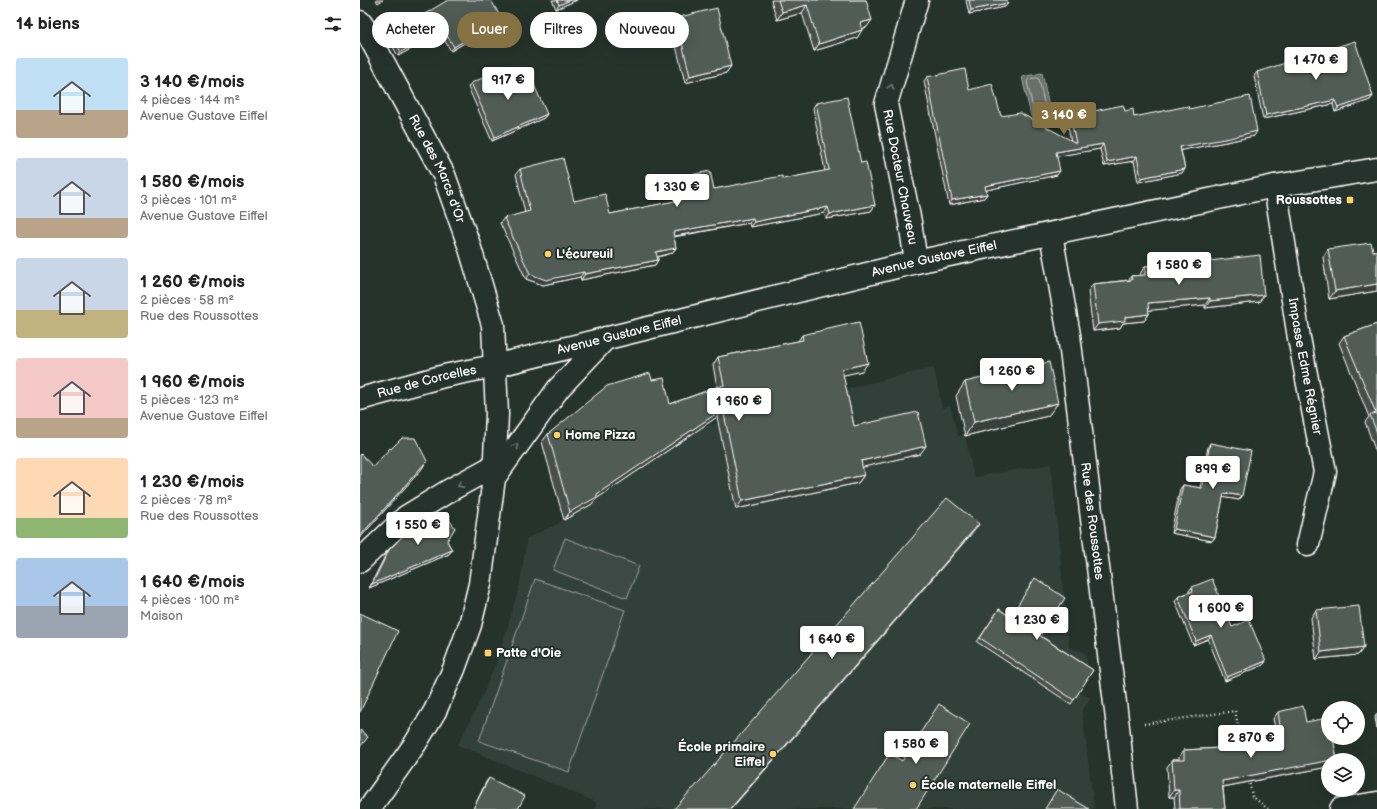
<!DOCTYPE html>
<html lang="fr">
<meta charset="utf-8">
<style>
body{margin:0;font-family:"Balsamiq Sans",sans-serif;background:#f2f2f2;color:#222;height:100vh;display:flex;flex-direction:column;font-size:15px;white-space:nowrap}
*{box-sizing:border-box;margin:0}
p{font-size:13px;color:#767676}
.icon{flex:none;width:22px;height:22px;fill:none;stroke:currentColor;stroke-width:2;stroke-linecap:round;stroke-linejoin:round}
.map{position:relative;flex:1;overflow:hidden}
.sheet{display:flex;flex-direction:column;background:#fff;width:360px}
.sheet>*{flex:none}
.top-card{position:absolute;left:12px;top:12px;width:380px;height:36px;display:flex;gap:8px}
.tools{position:absolute;left:961px;top:701px;display:grid;gap:8px}
.tools a{display:grid;place-items:center;width:44px;height:44px;border-radius:50%;background:#fff;box-shadow:0 4px 16px #0002;font-size:20px}
.price{position:absolute;translate:-50% -34px;padding:0 9px;border-radius:4px;background:#fff;color:#222;font-size:13px;line-height:26px;filter:drop-shadow(0 1px 2px #0008)}
.price::after{content:'';position:absolute;left:50%;top:24px;width:12px;height:9px;margin-left:-6px;background:inherit;clip-path:polygon(0 0,100% 0,50% 100%)}
.price.active{background:#857141;color:#fff}
ul{padding:0;list-style:none}
li{display:flex;align-items:center;gap:12px;height:100px;padding:0 16px}
li span{display:grid;place-items:center;flex:none;width:112px;height:80px;border-radius:4px;color:#555}
li>.icon{margin-inline-start:auto}
span .icon{width:48px;height:48px;fill:#fffc;stroke-width:1}
li b{font-size:17px}
h2{display:flex;justify-content:space-between;align-items:center;height:48px;padding:0 16px;font-size:17px}
.pill{padding:0 14px;border-radius:18px;background:#fff;box-shadow:0 4px 16px #0002;font-size:14px;line-height:36px}
.pill.active{background:#857141;color:#fff}
main{display:flex;flex:1;min-height:0}
.map>svg:first-child{display:block}
.built{fill:#333f3a}
.green{fill:#3e4944;stroke:#9ea4a2}
.water{fill:#67706c;stroke:#a4a9a7}
.lines{fill:none;stroke-linecap:round;stroke-linejoin:round}
.shore{stroke:#c2c6c4;stroke-width:1}
.minor-casing{stroke:#fff;stroke-width:25}
.secondary-casing{stroke:#fff;stroke-width:25}
.path{stroke:#fff;stroke-width:2.5;stroke-dasharray:1 3;stroke-linecap:butt}
.minor{stroke:#26332d;stroke-width:22}
.secondary{stroke:#26332d;stroke-width:22}
.wall{fill:#464f4b;stroke:#fff}
.shaded-wall{fill:#39403d;stroke:#fff}
.building{fill:#515c57;stroke:#fff}
.oneway{stroke:#727a76}
.poi-dot{fill:#ffd166;stroke:#26332d;stroke-width:1.5}
.labels{text-anchor:middle;dominant-baseline:central;stroke-width:4;stroke-linejoin:round;paint-order:stroke}
.street-label{font-size:13px;fill:#fff;stroke:#26332d}
.poi-label{font-size:13px;font-weight:bold;fill:#fff;stroke:#26332d;text-anchor:start}
</style>
<main>
<section class="sheet">
<h2>14 biens<svg class="icon" aria-label="filters" viewBox="0 0 24 24"><path d="M4 7h16M4 17h16"/><circle cx="9" cy="7" r="2"/><circle cx="15" cy="17" r="2"/></svg></h2>
<ul>
<li><span style="background:linear-gradient(#bfe0f5 65%,#b9a48a 0)"><svg class="icon" aria-label="home" viewBox="0 0 24 24"><path d="M3 11l9-7 9 7M6 9v11h12V9"/></svg></span><div><b>3 140 €/mois</b><p>4 pièces · 144 m²</p><p>Avenue Gustave Eiffel</p></div></li>
<li><span style="background:linear-gradient(#c9d6e8 75%,#b9a48a 0)"><svg class="icon" aria-label="home" viewBox="0 0 24 24"><path d="M3 11l9-7 9 7M6 9v11h12V9"/></svg></span><div><b>1 580 €/mois</b><p>3 pièces · 101 m²</p><p>Avenue Gustave Eiffel</p></div></li>
<li><span style="background:linear-gradient(#c9d6e8 65%,#c2b280 0)"><svg class="icon" aria-label="home" viewBox="0 0 24 24"><path d="M3 11l9-7 9 7M6 9v11h12V9"/></svg></span><div><b>1 260 €/mois</b><p>2 pièces · 58 m²</p><p>Rue des Roussottes</p></div></li>
<li><span style="background:linear-gradient(#f6c9c9 75%,#b9a48a 0)"><svg class="icon" aria-label="home" viewBox="0 0 24 24"><path d="M3 11l9-7 9 7M6 9v11h12V9"/></svg></span><div><b>1 960 €/mois</b><p>5 pièces · 123 m²</p><p>Avenue Gustave Eiffel</p></div></li>
<li><span style="background:linear-gradient(#ffd9b3 75%,#8fb573 0)"><svg class="icon" aria-label="home" viewBox="0 0 24 24"><path d="M3 11l9-7 9 7M6 9v11h12V9"/></svg></span><div><b>1 230 €/mois</b><p>2 pièces · 78 m²</p><p>Rue des Roussottes</p></div></li>
<li><span style="background:linear-gradient(#a9c7e8 60%,#9aa5b1 0)"><svg class="icon" aria-label="home" viewBox="0 0 24 24"><path d="M3 11l9-7 9 7M6 9v11h12V9"/></svg></span><div><b>1 640 €/mois</b><p>4 pièces · 100 m²</p><p>Maison</p></div></li>
</ul>
</section>
<div class="map">
<svg width="1017" height="809" viewBox="0 0 1017 809">
<rect width="100%" height="100%" fill="#26332d"/>
<filter id="ink" filterUnits="userSpaceOnUse"><feTurbulence type="fractalNoise" baseFrequency=".025" numOctaves="2"/><feDisplacementMap in="SourceGraphic" scale="8" xChannelSelector="R" yChannelSelector="G"/><feConvolveMatrix kernelMatrix="1 2 1 2 8 2 1 2 1" color-interpolation-filters="sRGB"/></filter>
<g filter="url(#ink)">
<path class="built" d="M574,368L582,408L590,406L598,436L605,435L614,477L691,464L709,647L725,653L730,674L719,692L730,698L722,711L734,809H235L236,802L98,745L122,697L139,655L153,609L160,583L167,538L193,526L232,505V502L343,427L537,376Z"/>
<path class="green" d="M205,538L279,566L267,598L193,570Z
M175,579L265,610L209,772L119,741Z"/>
<path class="water" d="M682,73L690,111L671,116L662,77Z"/>
<g class="lines">
<path class="shore" d="M677,78L679,79L685,107L684,108L675,110L673,109L667,81L669,79Z"/>
<g class="minor-casing">
<g id="minor">
<path id="s1" d="M0,22L7,32L84,175L109,245L133,325L137,414L134,478L120,584L110,625L94,669L75,711L55,744L9,809"/>
<path id="s2" d="M915,186L939,338L965,472L948,545"/>
<path id="s3" d="M691,234L709,335L758,727L767,809"/>
<path d="M556,262L550,222L526,104L557,0"/>
<path d="M134,478L198,389L246,338"/>
<path d="M0,561L46,517L90,490L134,466"/>
<path d="M981,809L1017,803"/>
</g>
</g>
<g class="secondary-casing">
<g id="secondary">
<path id="s4" d="M0,399L84,376L134,366L556,262L915,186L1017,169"/>
</g>
</g>
<path class="path" d="M784,724L875,711L883,750
M889,780L892,796L908,809"/>
<use href="#minor" class="minor"/>
<use href="#secondary" class="secondary"/>
</g>
<path class="wall" d="M16,0H23L18,3Z
M192,0H217L196,9Z
M411,0H506L507,27L502,29L497,38L454,51L442,13L417,20Z
M606,0H647L648,3L645,7L609,14Z
M141,18L139,22L91,51L80,33L38,56L28,38L31,34Z
M316,18L371,66L366,73L325,83L311,25Z
M897,72L1013,96L1010,100L975,112L973,104L903,119L894,76Z
M567,77L609,90L641,116L711,141L707,121L710,116L765,111L774,117L829,109L894,136L866,142L821,150L825,169L822,173L778,182L774,161L744,166L740,149L697,156V175L626,190L627,194L624,198L589,205L564,81Z
M111,83H154L187,114L184,118L132,141L108,87Z
M456,103L515,205L511,211L466,219L464,213L390,227L389,223L314,237L316,248L312,253L298,257V260L295,265L221,280L220,277L183,285L166,279L140,223L144,218L165,213L156,174L160,169L214,201L250,214L316,201L312,183L316,178L354,189L423,179L465,171L453,108Z
M968,249L1013,251H1017V291L969,299L963,257Z
M824,264L904,295L899,302L845,308V305L788,310L789,314L784,321L763,323L760,328L733,331L728,291L733,284L769,280L771,276H780V274L785,266Z
M1017,324V455L1005,422L1009,417L979,343L984,336Z
M442,335L502,371L483,375L494,426L560,454L502,467L504,475L498,483L376,509L357,417L236,499L232,504L204,520L182,442L188,434L292,380L310,404L357,387L353,365L358,357L438,341Z
M605,382L698,403L688,416L605,436L596,396Z
M850,443L882,496L879,500L863,497L855,537L852,541L811,533L820,489L823,485L840,488L848,447Z
M87,541L92,550L89,554L9,588L26,554L29,550Z
M832,587L906,661L903,665L865,681L848,639L833,645L815,601L818,597L829,592V591Z
M639,609L733,670L711,704L617,642Z
M956,610L1004,647L998,655L956,659L951,618Z
M918,712L946,722L968,760V767L863,787L865,809H815L814,797H809L807,767L812,760H819V757L824,750L893,746L891,737L896,730L915,727L913,719Z
M1017,714V729L1015,717Z
M129,778L158,809H113L126,782Z"/>
<path class="shaded-wall" d="M210,0H217L196,9L199,5Z
M648,3L645,7L609,14L611,10Z
M447,5L442,13L417,20L422,12Z
M141,18L139,22L91,51L94,47Z
M512,20L507,27L495,31L500,23Z
M83,29L80,33L38,56L41,52Z
M502,30L497,38L454,51L459,44Z
M371,66L366,73L325,83L330,76Z
M1013,96L1010,100L975,112L978,108Z
M975,100L973,104L903,119L906,115Z
M187,114L184,118L132,141L135,137Z
M897,131L894,136L866,142L817,151L820,147Z
M743,144L740,149L693,157L696,152Z
M777,156L774,161L744,166L747,162Z
M825,169L822,173L778,182L781,178Z
M700,171L697,175L622,191L625,186Z
M627,194L624,198L589,205L592,200Z
M515,205L511,211L466,219L470,214Z
M468,207L464,213L390,227L394,222Z
M393,218L389,223L309,237L313,232Z
M316,248L312,253L293,258L296,252Z
M298,260L295,265L221,280L225,274Z
M224,272L220,277L183,285L166,279L170,274Z
M1017,284V291L969,299L975,291Z
M904,295L899,302L845,308L850,301Z
M850,298L845,305L783,311L788,303Z
M789,314L784,321L763,323L760,328L733,331L738,324L765,317Z
M508,363L502,371L476,377L482,369Z
M698,403L688,416L605,436L614,422Z
M363,409L357,417L236,499L232,504L204,520L210,512Z
M566,446L560,454L495,469L501,461Z
M67,461L61,470L0,538V536Z
M504,475L498,483L376,509L382,501Z
M864,493L882,496L879,500L861,497Z
M619,524L614,531L371,809H370Z
M814,529L855,537L852,541L811,533Z
M92,550L89,554L9,588L12,584Z
M851,635L848,639L833,645L836,641Z
M1004,647L998,655L956,659L961,652Z
M906,661L903,665L865,681L867,677Z
M968,760V767L857,788L862,781Z
M814,790H819L814,797H809Z"/>
<path class="building" d="M88,0H131L141,18L94,47L83,29L41,52L31,34Z
M197,0H210L199,5Z
M418,0H506L512,20L500,23L502,30L459,44L447,5L422,12Z
M609,0H647L648,3L611,10Z
M357,8L371,66L330,76L316,18Z
M995,41L1013,96L978,108L975,100L906,115L897,72Z
M148,67L154,83L170,76L187,114L135,137L111,83Z
M605,69L609,90L632,84L641,116L660,113L716,143L710,116L763,105L765,111L773,109L774,117L828,106L829,109L890,96L897,131L870,138L820,147L825,169L781,178L777,156L747,162L743,144L696,152L700,171L625,186L627,194L592,200L567,77Z
M487,97L501,163L506,162L515,205L470,214L468,207L394,222L393,218L313,232L316,248L296,252L298,260L225,274L224,272L186,280L170,274L144,218L170,211L160,169L203,158L214,201L245,194L250,214L320,200L316,178L350,171L354,189L422,176L423,179L469,170L456,103Z
M1011,243L1013,251H1017V284L975,291L968,249Z
M900,255L904,295L850,301V298L788,303L789,314L765,317V321L738,324L733,284L772,280L771,276L785,275V266L823,263L824,264Z
M499,322L508,363L482,369L494,426L558,412L566,446L501,461L504,475L382,501L363,409L237,494V497L210,512L188,434L247,386L290,373L292,380L304,378L310,404L364,385L358,357L443,340L442,335Z
M1017,324V433L1010,415L1016,413L984,336Z
M689,362L698,403L614,422L605,382Z
M42,438H55L67,461L0,536V455L1,454L13,467L30,448L31,449Z
M850,443L891,451L882,496L864,493L855,537L814,529L823,485L842,488Z
M587,498L619,524L370,809H314L332,789H333Z
M73,513L88,518L95,528L87,541L92,550L12,584L29,550L56,523Z
M675,578L705,598L680,636L733,670L714,700L620,638L639,609L650,617Z
M852,579L872,627L889,620L906,661L867,677L851,635L836,641L818,597L833,591L832,587Z
M999,606L1004,647L961,652L956,610Z
M0,613L38,631L0,712Z
M579,704L610,724L556,809H494L530,753L542,761Z
M943,706L946,722L968,718V738H973L977,759L862,781L865,809H820L819,790H814L812,760H824V750L899,746L896,730L920,726L918,712Z
M0,730L8,737L0,747Z
M129,778L165,796L158,809H113Z
M697,789L729,809H685Z"/>
<defs><path id="oneway-chevron" d="M-2-3.5L2.5 0L-2 3.5" fill="none" stroke-width="1.6" stroke-linecap="round" stroke-linejoin="round"/></defs>
<g class="oneway">
<use href="#oneway-chevron" transform="translate(531 87) rotate(-73)"/>
<use href="#oneway-chevron" transform="translate(156 446) rotate(-54)"/>
<use href="#oneway-chevron" transform="translate(100 485) rotate(152)"/>
</g>
</g>
<g class="poi-dot">
<rect x="986" y="196" width="8" height="8" rx="2"/>
<circle cx="188" cy="254" r="4"/>
<circle cx="197" cy="435" r="4"/>
<rect x="124" y="649" width="8" height="8" rx="2"/>
<circle cx="413" cy="754" r="4"/>
<circle cx="553" cy="785" r="4"/>
</g>
<g class="labels">
<g class="street-label">
<text stroke="none"><textPath href="#s1" startOffset="166">Rue des Marcs d'Or</textPath></text>
<text transform="translate(540 177) rotate(79)">Rue Docteur Chauveau</text>
<text stroke="none"><textPath href="#s4" startOffset="591">Avenue Gustave Eiffel</textPath></text>
<text stroke="none"><textPath href="#s4" startOffset="267">Avenue Gustave Eiffel</textPath></text>
<text stroke="none"><textPath href="#s2" startOffset="183">Impasse Edme Régnier</textPath></text>
<text stroke="none"><textPath href="#s4" startOffset="69">Rue de Corcelles</textPath></text>
<text stroke="none"><textPath href="#s3" startOffset="290">Rue des Roussottes</textPath></text>
</g>
<g class="poi-label">
<text x="982" y="200" text-anchor="end">Roussottes</text>
<text x="196" y="254">L'écureuil</text>
<text x="205" y="435">Home Pizza</text>
<text x="136" y="653">Patte d'Oie</text>
<text x="405" y="747" text-anchor="end">École primaire<tspan x="405" dy="15">Eiffel</tspan></text>
<text x="561" y="785">École maternelle Eiffel</text>
</g>
</g>
</svg>
<div class="tools">
<a><svg class="icon" aria-label="locate" viewBox="0 0 24 24"><circle cx="12" cy="12" r="6"/><path d="M12 2v4M12 18v4M2 12h4M18 12h4"/></svg></a>
<a><svg class="icon" aria-label="layers" viewBox="0 0 24 24"><path d="M12 4l9 5-9 5-9-5zM3 14l9 5 9-5"/></svg></a>
</div>
<b class="price" style="left:956px;top:81px">1 470 €</b>
<b class="price" style="left:148px;top:101px">917 €</b>
<b class="price active" style="left:704px;top:136px">3 140 €</b>
<b class="price" style="left:317px;top:208px">1 330 €</b>
<b class="price" style="left:819px;top:286px">1 580 €</b>
<b class="price" style="left:652px;top:392px">1 260 €</b>
<b class="price" style="left:379px;top:422px">1 960 €</b>
<b class="price" style="left:853px;top:490px">899 €</b>
<b class="price" style="left:58px;top:546px">1 550 €</b>
<b class="price" style="left:861px;top:629px">1 600 €</b>
<b class="price" style="left:677px;top:641px">1 230 €</b>
<b class="price" style="left:472px;top:660px">1 640 €</b>
<b class="price" style="left:891px;top:759px">2 870 €</b>
<b class="price" style="left:556px;top:765px">1 580 €</b>
<div class="top-card">
<a class="pill">Acheter</a>
<a class="pill active">Louer</a>
<a class="pill">Filtres</a>
<a class="pill">Nouveau</a>
</div>
</div>
</main>
